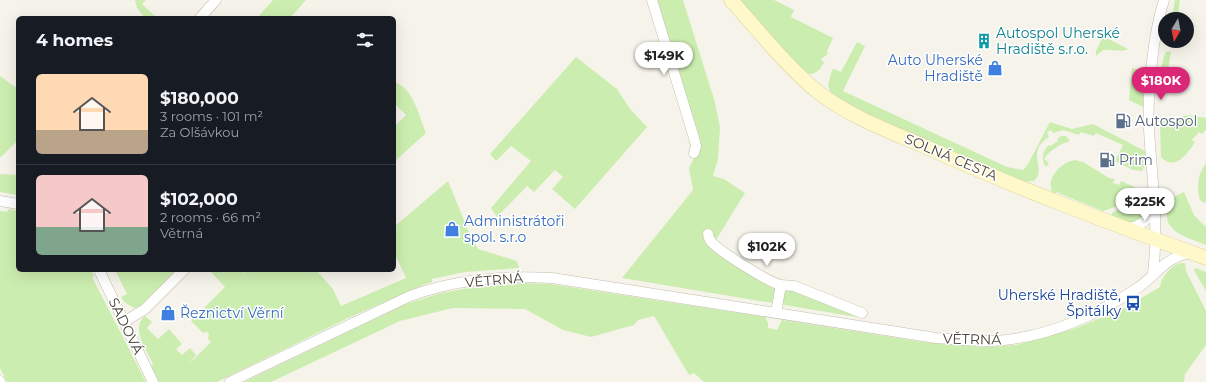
<!DOCTYPE html>
<meta charset="utf-8">
<style>
body{margin:0;font-family:Montserrat,sans-serif;background:#242831;color:#f1f3f6;height:100vh;display:flex;flex-direction:column;font-size:15px;white-space:nowrap}
*{box-sizing:border-box;margin:0}
p{font-size:13px;color:#9ea1a6}
.icon{flex:none;width:22px;height:22px;fill:none;stroke:currentColor;stroke-width:2;stroke-linecap:round;stroke-linejoin:round}
.map{position:relative;flex:1;overflow:hidden}
.drawer{position:absolute;left:16px;top:16px;width:380px;height:256px;display:flex;flex-direction:column;background:#171b24;border-radius:6px;box-shadow:0 4px 16px #0002}
.drawer>*{flex:none}
.needle{width:26px;rotate:190deg}
.controls{position:absolute;left:1158px;top:12px;display:grid;gap:8px}
.controls a{display:grid;place-items:center;width:36px;height:36px;border-radius:50%;background:#171b24;box-shadow:0 4px 16px #0002;font-size:20px}
.price{position:absolute;translate:-50% -34px;padding:0 9px;border-radius:14px;background:#fff;color:#222;font-size:13px;line-height:26px;filter:drop-shadow(0 1px 2px #0008)}
.price::after{content:'';position:absolute;left:50%;top:24px;width:12px;height:9px;margin-left:-6px;background:inherit;clip-path:polygon(0 0,100% 0,50% 100%)}
.price.selected{background:#db2777;color:#fff}
ul{padding:0;list-style:none}
li{display:flex;align-items:center;gap:12px;height:100px;padding:0 20px}
li+li{border-top:1px solid #363941}
li span{display:grid;place-items:center;flex:none;width:112px;height:80px;border-radius:6px;color:#555}
li>.icon{margin-inline-start:auto}
span .icon{width:48px;height:48px;fill:#fffc;stroke-width:1}
li b{font-size:17px}
h2{display:flex;justify-content:space-between;align-items:center;height:48px;padding:0 20px;font-size:17px}
.map>svg:first-child{display:block}
.green{fill:#ccedb0}
.lines{fill:none;stroke-linecap:round;stroke-linejoin:round}
.street-casing{stroke:#c3bdac;stroke-width:11}
.secondary-casing{stroke:#d9ce97;stroke-width:15}
.street{stroke:#fff;stroke-width:10}
.secondary{stroke:#fff8cb;stroke-width:14}
.labels{text-anchor:middle;dominant-baseline:central;stroke-width:3;stroke-linejoin:round;paint-order:stroke}
.culture-label{font-size:14px;fill:#0d838f;stroke:#fff;text-anchor:start}
.shop-label{font-size:14px;fill:#366cbe;stroke:#fff;text-anchor:start}
.service-label{font-size:14px;fill:#4e5e75;stroke:#fff;text-anchor:start}
.street-label{font-size:14px;fill:#4b4537;stroke:#fff}
.transit-label{font-size:14px;fill:#164399;stroke:#fff;text-anchor:end}
</style>
<div class="map">
<svg width="1206" height="382" viewBox="0 0 1206 382">
<rect width="100%" height="100%" fill="#f6f4ea"/>
<path class="green" d="M135,0H146L142,4L157,18H145L137,8Z
M273,0H306L290,18H257Z
M652,0H683L714,99L720,127L718,159L713,176L724,179L745,193L716,240L707,236L706,244L771,287L795,290L862,318L622,278L693,190L689,168L699,149Z
M739,0H774L794,10L791,17L833,38L827,51L828,54L821,59L824,63C819,71 815,76 805,73Z
M1175,0H1180L1177,19H1172Z
M1103,36L1128,49C1122,53 1110,49 1103,50L1096,56V51Z
M857,42L865,46L843,91L1007,167L1023,170L1028,164L1050,122L1072,129L1093,124L1145,151V165L1142,171L1133,170L1115,161L1123,145L1096,133L1094,136L1081,132L1079,135L1063,130L1053,133L1051,130L1047,132L1049,137C1024,153 1048,169 1034,181L1023,182L863,113L831,94L828,85L832,70L834,69L841,72Z
M1171,51L1165,89C1157,83 1162,60 1166,52Z
M576,57L617,89L630,109L647,127L575,209L552,189L563,177L555,170L534,192L527,186L497,217L491,208L531,161L511,146L496,161L490,154Z
M1132,68L1144,71L1143,107L1129,100Z
M0,76L18,89V140L0,158Z
M394,82C413,87 419,116 426,133L394,162V127L406,115L394,103Z
M1187,115L1206,118V130L1202,134L1199,132L1192,140L1195,142C1188,153 1175,172 1161,157L1160,125L1166,119L1176,117V119Z
M1061,136H1066L1070,141C1059,145 1051,149 1044,159L1049,163L1046,167C1041,160 1042,151 1049,145L1050,146L1058,141L1057,139Z
M1075,160L1083,162L1109,178L1115,179L1113,183L1119,185L1121,181C1130,185 1139,188 1145,197L1103,211L1056,192L1054,195C1043,180 1061,162 1075,160Z
M1206,163V202L1204,203L1200,200C1196,187 1198,174 1206,163Z
M0,174L18,175V195L0,192Z
M448,181L468,230L478,249L517,261L519,268L465,272L432,279V282L423,285L346,319L217,382H159L151,366L153,364C147,351 130,328 145,316L152,322L147,328L158,339L169,329L182,344L176,349L182,355L190,348L196,355L189,364L211,342L208,339L209,334L207,332L203,333L191,321L225,287L209,270H241L244,273L247,270H316L333,289L341,306L406,278L394,252V227Z
M1184,192L1194,215L1206,227V245C1189,238 1160,232 1168,207C1171,199 1176,195 1184,192Z
M1146,200C1148,212 1143,218 1134,224L1110,217L1113,212Z
M8,209L18,211V270H91L94,276L92,277L146,382H7L0,368V211L7,212Z
M1182,263H1185L1186,271L1206,311V345L1185,374L1184,382H704L694,373L689,375L654,316L638,320L634,325L591,337L563,330L525,309L453,308L400,321L271,382H244L406,304L441,293L469,288L526,283L550,284L765,317L768,323V328L777,330L782,320L923,342L984,347L1016,345L1076,328L1123,309L1160,287C1161,277 1172,264 1182,263Z
M1196,268L1206,272V291L1195,272L1194,269Z
M115,270H177L139,307L134,308L124,302L121,297L127,294Z"/>
<g class="lines">
<g class="street-casing">
<path id="street" d="M652,0L694,138L696,146L694,153
M200,18L216,0
M0,201L18,204
M1126,228C1142,227 1151,218 1154,203
M708,234C708,236 709,238 710,240C715,249 770,283 781,285L776,312
M99,270L153,382
M1153,273C1159,224 1152,180 1149,130C1147,93 1153,35 1164,0
M781,285L794,286L862,313
M124,322L145,309L184,270
M0,381V382
M230,382L410,296C456,279 503,275 552,278L936,338C954,339 973,341 991,341C1042,339 1093,317 1136,289C1156,276 1164,257 1191,253"/>
</g>
<g class="secondary-casing">
<path id="secondary" d="M731,0C759,31 786,66 818,92C850,117 892,132 928,148C1019,189 1113,224 1206,258"/>
</g>
<use href="#street" class="street"/>
<use href="#secondary" class="secondary"/>
</g>
<defs>
<g id="building-bare" transform="scale(1.2)"><path d="M-4-6H4V6H1V3H-1V6H-4ZM-2.5-4.3h1.7v1.8h-1.7ZM.8-4.3h1.7v1.8H.8ZM-2.5-1h1.7V.8h-1.7ZM.8-1h1.7V.8H.8Z" fill="#0f9aa8" stroke="#fff" stroke-width="2.5" paint-order="stroke"/></g>
<g id="shop-bare" transform="scale(1.2)"><path d="M-5-2.5h2.3a2.7 3.5 0 0 1 5.4 0H5L5.5 6h-11ZM-1.5-2.5h3a1.5 2.3 0 0 0-3 0Z" fill="#3f7fe0" stroke="#fff" stroke-width="2.5" paint-order="stroke"/></g>
<g id="fuel-bare" transform="scale(1.2)"><path d="M-5.5-6h7V0h2V4h1.3V-2.5L3-4.5l.8-.8L6-3V5H2.5V1h-1V6h-7ZM-4.2-4.7v3.2H.2V-4.7Z" fill="#5c6f8a" stroke="#fff" stroke-width="2.5" paint-order="stroke"/></g>
<g id="bus-bare" transform="scale(1.2)"><path d="M-5-6H5V4H4V6H2V4H-2V6H-4V4H-5ZM-3.5-4V0h7V-4ZM-3.5 1.2v1.5H-2V1.2ZM2 1.2v1.5H3.5V1.2Z" fill="#1a4fb4" stroke="#fff" stroke-width="2.5" paint-order="stroke"/></g>
</defs>
<g fill-rule="evenodd">
<use href="#building-bare" x="984" y="41"/>
<use href="#shop-bare" x="995" y="68"/>
<use href="#fuel-bare" x="1123" y="121"/>
<use href="#fuel-bare" x="1107" y="160"/>
<use href="#shop-bare" x="452" y="229"/>
<use href="#bus-bare" x="1133" y="303"/>
<use href="#shop-bare" x="168" y="313"/>
</g>
<g class="labels">
<g class="culture-label">
<text x="996" y="33">Autospol Uherské<tspan x="996" dy="16">Hradiště s.r.o.</tspan></text>
</g>
<g class="shop-label">
<text x="983" y="60" text-anchor="end">Auto Uherské<tspan x="983" dy="16">Hradiště</tspan></text>
<text x="464" y="221">Administrátoři<tspan x="464" dy="16">spol. s.r.o</tspan></text>
<text x="180" y="313">Řeznictví Věrní</text>
</g>
<g class="service-label">
<text x="1135" y="121">Autospol</text>
<text x="1119" y="160">Prim</text>
</g>
<g class="street-label">
<text transform="translate(951 157) rotate(23)">SOLNÁ CESTA</text>
<text transform="translate(494 280) rotate(-5)">VĚTRNÁ</text>
<text transform="translate(126 326) rotate(64)">SADOVÁ</text>
<text transform="translate(972 339) rotate(1)">VĚTRNÁ</text>
</g>
<g class="transit-label">
<text x="1121" y="295">Uherské Hradiště,<tspan x="1121" dy="16">Špitálky</tspan></text>
</g>
</g>
</svg>
<div class="controls">
<a><svg class="needle" viewBox="-14 -14 28 28"><path d="M0-13l5 13h-10z" fill="#e53935"/><path d="M0 13l5-13h-10z" fill="#9ea1a6"/></svg></a>
</div>
<b class="price" style="left:664px;top:76px">$149K</b>
<b class="price selected" style="left:1161px;top:101px">$180K</b>
<b class="price" style="left:1145px;top:222px">$225K</b>
<b class="price" style="left:767px;top:267px">$102K</b>
<section class="drawer">
<h2>4 homes<svg class="icon" aria-label="filters" viewBox="0 0 24 24"><path d="M4 7h16M4 17h16"/><circle cx="9" cy="7" r="2"/><circle cx="15" cy="17" r="2"/></svg></h2>
<ul>
<li><span style="background:linear-gradient(#ffd9b3 70%,#b9a48a 0)"><svg class="icon" aria-label="home" viewBox="0 0 24 24"><path d="M3 11l9-7 9 7M6 9v11h12V9"/></svg></span><div><b>$180,000</b><p>3 rooms · 101 m²</p><p>Za Olšávkou</p></div></li>
<li><span style="background:linear-gradient(#f6c9c9 65%,#7fa58c 0)"><svg class="icon" aria-label="home" viewBox="0 0 24 24"><path d="M3 11l9-7 9 7M6 9v11h12V9"/></svg></span><div><b>$102,000</b><p>2 rooms · 66 m²</p><p>Větrná</p></div></li>
</ul>
</section>
</div>
